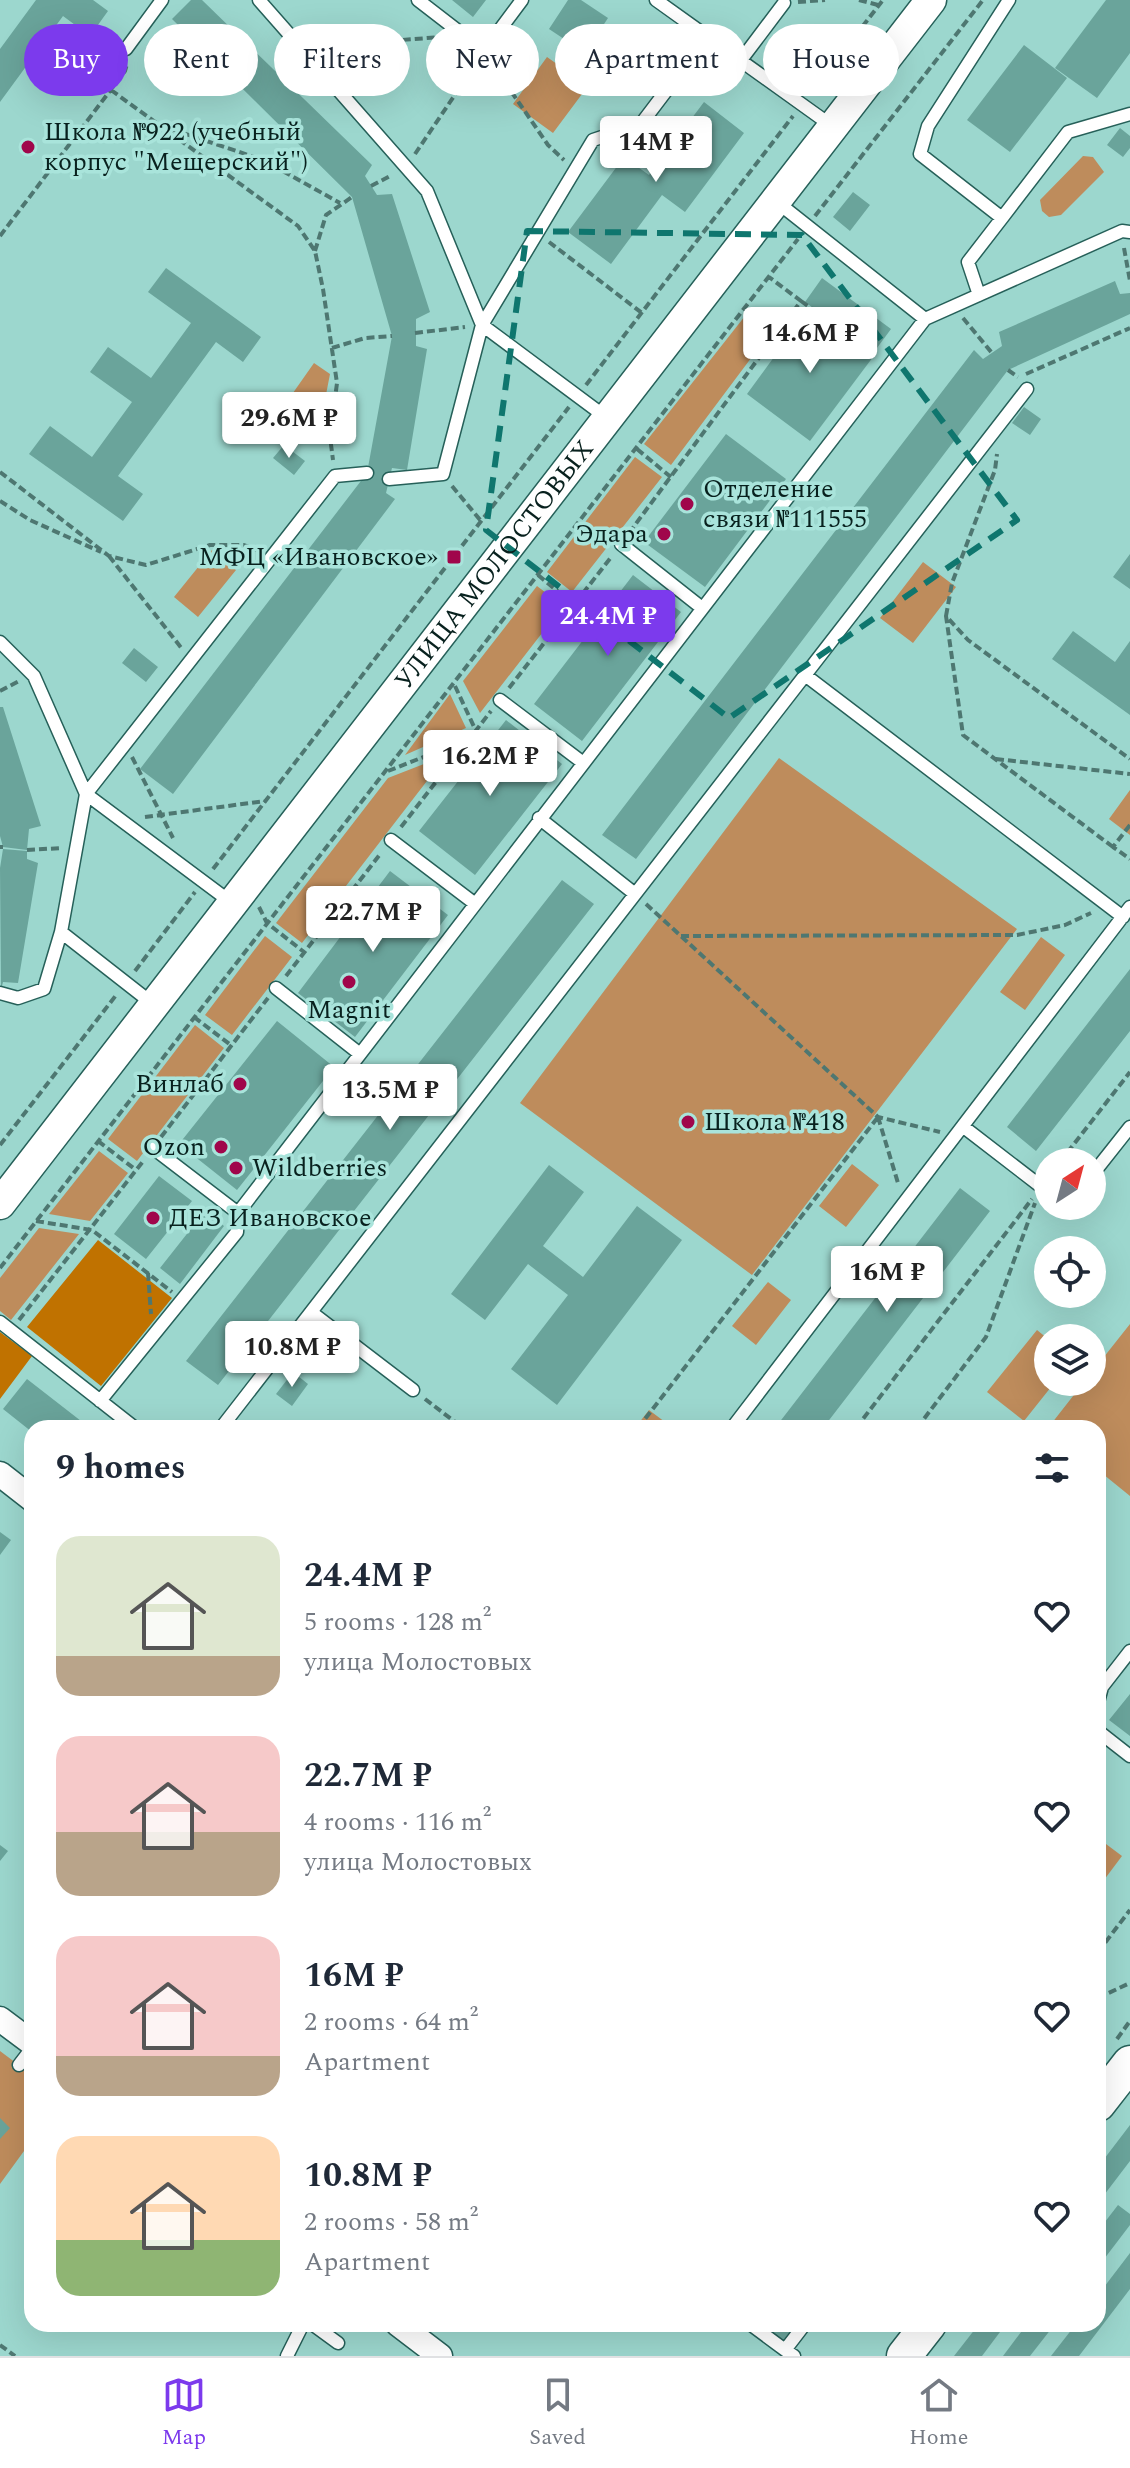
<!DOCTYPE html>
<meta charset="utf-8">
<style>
body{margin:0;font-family:Spectral,serif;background:#f2f2f3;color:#1f2937;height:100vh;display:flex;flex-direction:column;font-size:30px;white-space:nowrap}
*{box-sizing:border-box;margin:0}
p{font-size:26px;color:#747a83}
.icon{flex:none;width:44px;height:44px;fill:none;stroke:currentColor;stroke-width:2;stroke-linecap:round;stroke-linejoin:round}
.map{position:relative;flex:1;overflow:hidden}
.side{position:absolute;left:24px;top:1420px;width:1082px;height:912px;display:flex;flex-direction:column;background:#fff;border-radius:24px;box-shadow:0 8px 32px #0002}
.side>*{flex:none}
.guide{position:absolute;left:24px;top:24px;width:1082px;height:72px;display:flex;gap:16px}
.needle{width:52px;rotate:36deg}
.controls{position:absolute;left:1034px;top:1148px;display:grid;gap:16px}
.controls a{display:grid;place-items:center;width:72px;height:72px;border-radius:50%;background:#fff;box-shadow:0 8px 32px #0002;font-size:40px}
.price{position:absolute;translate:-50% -68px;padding:0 18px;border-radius:8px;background:#fff;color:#222;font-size:26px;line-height:52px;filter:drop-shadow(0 2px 4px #0008)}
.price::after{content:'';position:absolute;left:50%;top:48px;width:24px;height:18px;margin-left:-12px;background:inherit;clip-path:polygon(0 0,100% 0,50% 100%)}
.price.on{background:#7c3aed;color:#fff}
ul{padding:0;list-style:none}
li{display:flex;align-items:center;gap:24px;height:200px;padding:0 32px}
li span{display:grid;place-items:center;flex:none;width:224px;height:160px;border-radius:24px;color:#555}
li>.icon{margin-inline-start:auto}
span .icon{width:96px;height:96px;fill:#fffc;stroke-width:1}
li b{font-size:34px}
h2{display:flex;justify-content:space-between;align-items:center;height:96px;padding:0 32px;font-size:34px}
.chip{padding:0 28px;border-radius:36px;background:#fff;box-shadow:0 8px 32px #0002;font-size:28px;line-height:72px}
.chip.on{background:#7c3aed;color:#fff}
.tab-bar{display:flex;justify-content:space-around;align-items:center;height:112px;border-top:2px solid #e0e1e3;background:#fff;font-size:22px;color:#747a83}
.tab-bar a{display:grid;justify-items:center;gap:4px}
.tab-bar .on{color:#7c3aed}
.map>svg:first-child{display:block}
.green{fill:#be8c5c}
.forest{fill:#c07200}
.building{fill:#6aa49b}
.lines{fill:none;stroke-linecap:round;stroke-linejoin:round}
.service-casing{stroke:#266059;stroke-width:15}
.minor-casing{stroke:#266059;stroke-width:27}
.tertiary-casing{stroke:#266059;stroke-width:33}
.secondary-casing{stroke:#266059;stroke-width:37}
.path{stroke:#4e7771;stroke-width:4;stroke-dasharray:8 4;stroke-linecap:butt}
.service{stroke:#fff;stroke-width:12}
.minor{stroke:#fff;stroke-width:24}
.tertiary{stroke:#fff;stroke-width:30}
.secondary{stroke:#fff;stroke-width:34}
.marked{fill:none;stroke:#0f766e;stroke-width:6;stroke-dasharray:16 10;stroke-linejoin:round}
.poi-dot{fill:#a0064b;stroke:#a9e4db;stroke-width:3}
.labels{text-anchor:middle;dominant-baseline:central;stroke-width:7;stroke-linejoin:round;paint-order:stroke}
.poi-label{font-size:26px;fill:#08211e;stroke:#a9e4db;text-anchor:start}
.street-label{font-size:26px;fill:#08211e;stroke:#a9e4db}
</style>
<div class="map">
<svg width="1130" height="2356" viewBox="0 0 1130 2356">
<rect width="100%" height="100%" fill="#9cd7ce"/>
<path class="green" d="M547,57L588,86L553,133L513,104Z
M1083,156L1093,157L1104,172L1061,215L1049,217L1042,211L1040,200Z
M745,316L769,334L671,465L644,444Z
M314,363L330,374L323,410L316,420L288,400Z
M635,457L662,477L572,592L547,572Z
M212,550L236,570L198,617L174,597Z
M923,562L956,587L913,643L880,618Z
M537,586L563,606L480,713L463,681Z
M450,694L466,728L405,755Z
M447,755L302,943L276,923L388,778Z
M779,758L1017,929L752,1275L520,1103Z
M1130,790V835L1109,819Z
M265,936L292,957L232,1035L205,1015Z
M1041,937L1065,955L1025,1010L1000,992Z
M195,1025L224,1048L137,1161L108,1139Z
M99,1151L128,1173L90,1221L49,1214Z
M852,1164L879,1185L846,1227L819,1206Z
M39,1228L79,1234L11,1320L0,1311V1278Z
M768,1282L791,1300L756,1345L732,1326Z
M1130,1324V1496L1098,1470V1428H1048L1084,1382H1092V1372Z
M1037,1330L1048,1339V1382H1055L1024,1421L987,1392Z
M649,1410L673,1428H635Z
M1098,1838L1122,1856L1098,1888Z
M0,2051L32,2075V2140L0,2184Z"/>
<path class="forest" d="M98,1240L172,1298L101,1386L27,1327Z
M0,1332L32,1356L0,1399Z"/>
<path class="building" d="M36,0H93L108,11L90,36L63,16L0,102V49Z
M191,0H202L372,165L365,176L377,195L392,194L430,312L416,319V346L427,349L407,470L392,468L386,493L395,499L173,794L140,769L367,473L392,336L352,197L172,19Z
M452,0H486L473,17Z
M568,0H581L608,18L585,53L549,29Z
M1106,0H1130V53L1097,98L1055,68Z
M1024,45L1067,78L1010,152L967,120Z
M704,102L744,133L685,212L662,195L611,264L568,232L624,157L649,175Z
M1120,128L1130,136V148L1123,157L1107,145Z
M853,192L870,205L850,231L833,217Z
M166,268L261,337L243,362L216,342L118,476L143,494L123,521L29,454L50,426L92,457L132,402L90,372L108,347L151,378L191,323L148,292Z
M822,278L891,329L874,352L805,302Z
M1115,281L1120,294L1130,293V314L1008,370L636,859L602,835L974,350L983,359L1002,346L999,332Z
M809,309L873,357L810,441L747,394Z
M1024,407L1041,419L1030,435L1012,423Z
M726,434L786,479L705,587L644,542Z
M284,445L305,461L294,475L273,458Z
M1130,554V589L1113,577Z
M633,575L681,612L582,741L534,704Z
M1073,631L1115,662L1130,641V715L1052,659Z
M134,648L158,667L146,682L122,663Z
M0,707H3L41,826L29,829L27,850L3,847L0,836Z
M506,720L562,764L475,875L419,831Z
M3,849L27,851V859L38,863L18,983L3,982L1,990L0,868Z
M390,871L448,915L355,1037L298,993Z
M562,880L594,904L218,1385L186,1361Z
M1130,969V1031L1036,1151L1007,1127Z
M277,1021L334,1067L237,1190L179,1144Z
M549,1165L584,1192L543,1246L583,1277L637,1206L682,1240L557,1405L511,1369L568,1295L528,1264L485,1320L451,1294Z
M159,1176L192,1201L146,1259L114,1234Z
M960,1188L990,1211L823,1428H775Z
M205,1211L224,1226L180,1284L160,1268Z
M293,1372L308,1384L292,1406L276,1394Z
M27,1379L90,1428H32V1432L3,1409Z
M0,1532L11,1540L0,1555Z
M1130,1694V1736L1109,1720Z
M0,1845L8,1851L0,1861Z
M0,2118L10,2128L0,2139Z
M1130,2125V2161L1098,2203V2167Z
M1118,2205L1130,2214V2225L1098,2267V2231Z
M1130,2253V2289L1079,2356H1051L1076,2324H1098V2295Z
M755,2324H801L784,2346Z
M979,2324H1006L982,2356H954Z
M1027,2324H1055L1030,2356H1003Z"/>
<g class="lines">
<g class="service-casing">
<path id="service" d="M259,0L427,191L482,325L607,418
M418,0L484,51L522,0
M656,0L832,126
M126,49L162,0
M741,60L784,3
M777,202L925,319
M1002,218L1068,132L1130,114
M979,295L968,262L1002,218L920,154L928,126L1009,0
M389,479L443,474L482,325L593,140L641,124L707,37
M621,544L702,608
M0,642L34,676L86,794L232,903
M805,675L1123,917
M500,700L582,762
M539,818L635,894
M391,840L474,903
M61,932L153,1004
M276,988L360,1054
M0,993L18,998L44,989L61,932L86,794L335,476L367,473
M965,1128L1048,1192
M153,1148L238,1213
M1092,1175L1130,1127
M1066,1206H1068
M311,1312L413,1390
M0,1322L135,1428
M100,1401L237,1232L238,1213L925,319L1122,231L1130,232
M221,1428L1027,389
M732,1428L1130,907
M1098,1702L1102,1687L1130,1651
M1098,1731L1130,1756
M19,2065L32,2048
M312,2324L338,2343
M750,2324L785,2350
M287,2356L303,2324
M794,2356L785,2350L805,2324"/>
</g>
<g class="minor-casing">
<path id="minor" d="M0,1474L32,1499
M0,2019L32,2043
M398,2324L440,2356"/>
</g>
<g class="tertiary-casing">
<g id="tertiary">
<path id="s1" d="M0,1204L931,0"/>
</g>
</g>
<g class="secondary-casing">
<path id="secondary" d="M1098,2104L1130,2063
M904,2356L929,2324"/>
</g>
<path class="path" d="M859,0L878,5
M798,2L825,0
M319,46L442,37
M491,62L548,145L564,160
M111,90L298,226L315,251L323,289L337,383L330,437L333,460
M811,93L883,0
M171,129L263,160L340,203
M415,154L475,65
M371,186L392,175
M815,216L983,0
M0,236L125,71L127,64
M549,242L642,313
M1124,248L1130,281
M315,251L326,215L352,197
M801,301L876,356
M963,318L992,353
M415,333L465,327
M332,348L365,338L392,336
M1008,370L1018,377
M1026,374L1130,328
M586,385L793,116
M637,449L672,478
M0,472L109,556L146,565L210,545H244L259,551
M452,486L481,521
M0,501L30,520L101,552
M629,533L801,301L769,277
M109,556L183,650
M538,575L574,605
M946,616L952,583L995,470L997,454
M455,686L476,731
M509,688L612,556
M0,691L19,681
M132,757L173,838
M996,759L1130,774
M388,771L469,739
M145,817L265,801
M1130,825L1113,847L1130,859
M401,827L491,711
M0,847H3
M1113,847L963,735L946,616L968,640L1130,759
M27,850L62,848
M213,869L569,407
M646,904L878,1117L940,1132
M259,907L267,923L304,952
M681,936L1017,935L1065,925L1091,913
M135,971L195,892
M286,976L381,853
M194,1017L232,1046
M878,1117L898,1183
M161,1137L268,998
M98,1141L136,1170
M0,1145L117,994
M1060,1162L1130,1072
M36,1221L92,1230L172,1292
M0,1268L798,239
M148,1273L151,1314
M19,1320L144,1160
M425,1399L463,1428
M638,1428L878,1117
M856,1428L1032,1199
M917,1428L986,1337L1035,1203
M1098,1952L1130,1910
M1098,1998L1130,1983
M1117,2039L1130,2021
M369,2324L378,2330
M0,2345L15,2356"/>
<use href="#service" class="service"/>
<use href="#minor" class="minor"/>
<use href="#tertiary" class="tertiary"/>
<use href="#secondary" class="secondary"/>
</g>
<path class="marked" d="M527,231L802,235L1017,520L729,718L486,530Z"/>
<g class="poi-dot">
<circle cx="28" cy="147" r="8"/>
<circle cx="687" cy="504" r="8"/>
<circle cx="664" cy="534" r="8"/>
<rect x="446" y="549" width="16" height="16" rx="4"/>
<circle cx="349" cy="982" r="8"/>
<circle cx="240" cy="1084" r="8"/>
<circle cx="688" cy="1122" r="8"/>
<circle cx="221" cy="1147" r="8"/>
<circle cx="236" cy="1168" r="8"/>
<circle cx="153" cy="1218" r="8"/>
</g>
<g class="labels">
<g class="poi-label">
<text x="44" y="132">Школа №922 (учебный<tspan x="44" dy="30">корпус "Мещерский")</tspan></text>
<text x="703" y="489">Отделение<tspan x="703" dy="30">связи №111555</tspan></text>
<text x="648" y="534" text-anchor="end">Эдара</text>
<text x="438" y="557" text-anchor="end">МФЦ «Ивановское»</text>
<text x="349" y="1010" text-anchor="middle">Magnit</text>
<text x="224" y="1084" text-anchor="end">Винлаб</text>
<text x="704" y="1122">Школа №418</text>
<text x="205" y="1147" text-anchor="end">Ozon</text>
<text x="252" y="1168">Wildberries</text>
<text x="169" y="1218">ДЕЗ Ивановское</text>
</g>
<g class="street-label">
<text stroke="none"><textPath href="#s1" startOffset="808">УЛИЦА МОЛОСТОВЫХ</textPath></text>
</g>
</g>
</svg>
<div class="controls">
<a><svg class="needle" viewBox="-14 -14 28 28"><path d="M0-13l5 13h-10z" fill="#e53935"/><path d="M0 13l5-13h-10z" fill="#747a83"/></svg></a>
<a><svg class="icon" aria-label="locate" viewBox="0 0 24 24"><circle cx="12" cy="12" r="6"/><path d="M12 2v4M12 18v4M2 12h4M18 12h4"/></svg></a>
<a><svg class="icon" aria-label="layers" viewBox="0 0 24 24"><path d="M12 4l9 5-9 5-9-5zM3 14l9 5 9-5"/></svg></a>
</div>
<b class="price" style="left:656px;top:184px">14M ₽</b>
<b class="price" style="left:810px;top:375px">14.6M ₽</b>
<b class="price" style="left:289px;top:460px">29.6M ₽</b>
<b class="price on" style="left:608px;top:658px">24.4M ₽</b>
<b class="price" style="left:490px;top:798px">16.2M ₽</b>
<b class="price" style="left:373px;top:954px">22.7M ₽</b>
<b class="price" style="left:390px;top:1132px">13.5M ₽</b>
<b class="price" style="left:887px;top:1314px">16M ₽</b>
<b class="price" style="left:292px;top:1389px">10.8M ₽</b>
<div class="guide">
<a class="chip on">Buy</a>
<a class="chip">Rent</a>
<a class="chip">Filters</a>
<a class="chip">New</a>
<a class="chip">Apartment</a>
<a class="chip">House</a>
</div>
<section class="side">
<h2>9 homes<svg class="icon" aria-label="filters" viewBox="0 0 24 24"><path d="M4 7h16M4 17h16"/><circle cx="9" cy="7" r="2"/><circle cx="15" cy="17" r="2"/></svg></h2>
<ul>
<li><span style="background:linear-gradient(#dfe7d0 75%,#b9a48a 0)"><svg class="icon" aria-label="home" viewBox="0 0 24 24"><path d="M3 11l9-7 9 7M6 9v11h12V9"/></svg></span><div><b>24.4M ₽</b><p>5 rooms · 128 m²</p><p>улица Молостовых</p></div><svg class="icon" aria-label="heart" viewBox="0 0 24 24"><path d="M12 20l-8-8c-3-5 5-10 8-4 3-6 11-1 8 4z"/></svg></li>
<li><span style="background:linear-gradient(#f6c9c9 60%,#b9a48a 0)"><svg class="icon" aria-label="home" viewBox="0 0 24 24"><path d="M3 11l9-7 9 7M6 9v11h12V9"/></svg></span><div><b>22.7M ₽</b><p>4 rooms · 116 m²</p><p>улица Молостовых</p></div><svg class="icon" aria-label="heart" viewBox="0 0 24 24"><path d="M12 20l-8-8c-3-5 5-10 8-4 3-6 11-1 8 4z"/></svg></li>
<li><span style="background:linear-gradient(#f6c9c9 75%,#b9a48a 0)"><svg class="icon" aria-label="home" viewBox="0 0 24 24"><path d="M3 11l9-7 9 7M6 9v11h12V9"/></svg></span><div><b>16M ₽</b><p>2 rooms · 64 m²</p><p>Apartment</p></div><svg class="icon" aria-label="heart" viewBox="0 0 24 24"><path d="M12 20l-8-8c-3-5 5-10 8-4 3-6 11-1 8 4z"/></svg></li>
<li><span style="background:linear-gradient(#ffd9b3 65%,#8fb573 0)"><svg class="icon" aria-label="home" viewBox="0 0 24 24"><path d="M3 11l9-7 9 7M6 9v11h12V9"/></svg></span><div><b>10.8M ₽</b><p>2 rooms · 58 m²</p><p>Apartment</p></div><svg class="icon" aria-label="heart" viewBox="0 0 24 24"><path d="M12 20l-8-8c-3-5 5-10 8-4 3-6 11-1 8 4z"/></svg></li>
</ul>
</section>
</div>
<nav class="tab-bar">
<a class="on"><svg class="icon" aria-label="map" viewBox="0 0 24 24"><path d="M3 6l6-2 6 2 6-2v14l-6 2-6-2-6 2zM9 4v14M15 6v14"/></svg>Map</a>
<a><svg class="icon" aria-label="saved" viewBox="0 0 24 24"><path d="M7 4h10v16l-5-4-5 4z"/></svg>Saved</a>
<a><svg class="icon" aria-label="home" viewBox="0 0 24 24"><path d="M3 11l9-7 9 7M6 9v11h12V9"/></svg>Home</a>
</nav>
